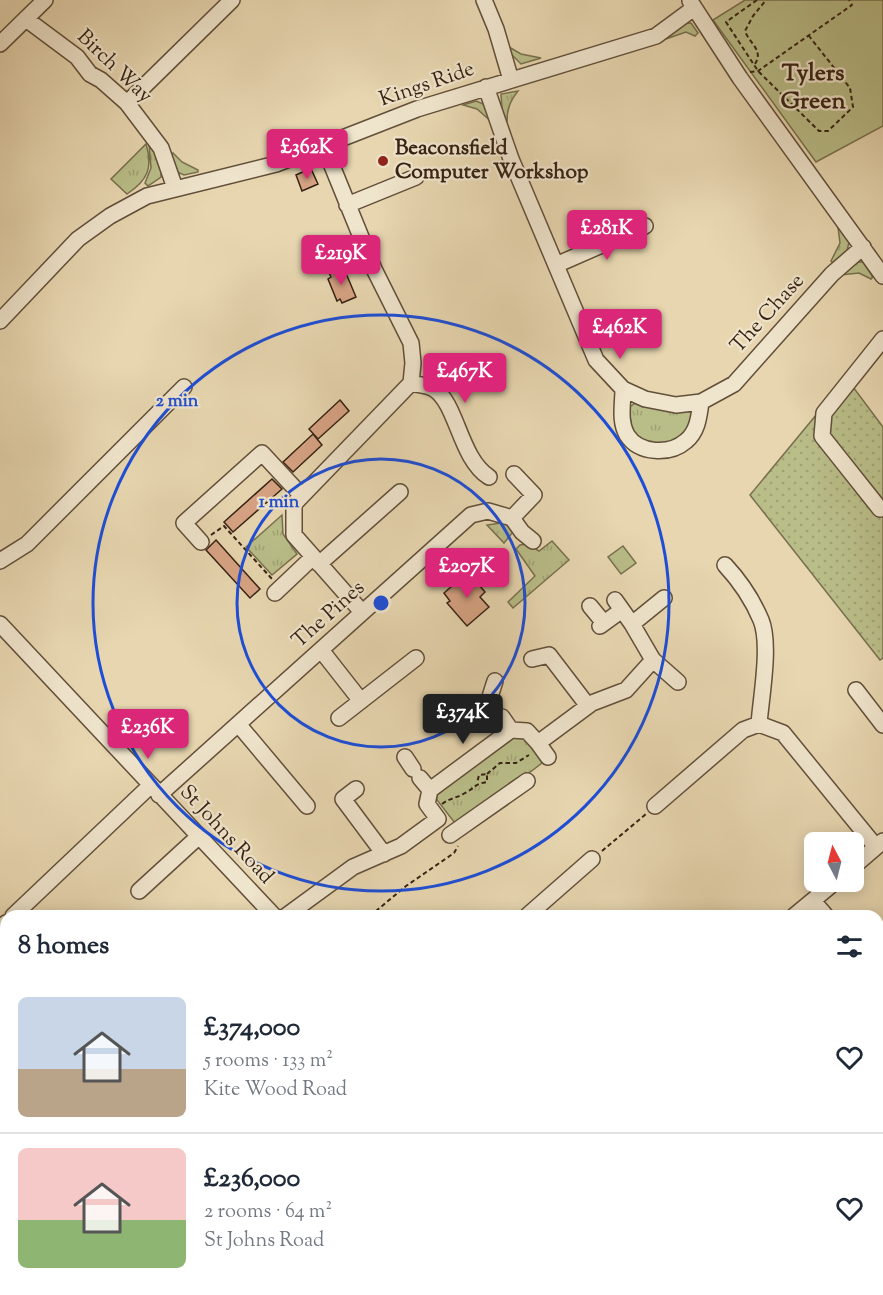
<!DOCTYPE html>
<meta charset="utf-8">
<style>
body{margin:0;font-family:"Sorts Mill Goudy",serif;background:#f6f6f7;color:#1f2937;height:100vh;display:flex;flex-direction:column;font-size:22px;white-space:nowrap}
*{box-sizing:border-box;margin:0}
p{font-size:20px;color:#747a83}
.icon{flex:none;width:33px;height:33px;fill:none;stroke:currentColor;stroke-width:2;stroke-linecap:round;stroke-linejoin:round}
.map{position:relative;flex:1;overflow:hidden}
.sheet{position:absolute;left:0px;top:910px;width:884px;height:386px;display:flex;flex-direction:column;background:#fff;border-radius:18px 18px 0 0;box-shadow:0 3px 15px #0003}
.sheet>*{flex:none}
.needle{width:39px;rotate:353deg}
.controls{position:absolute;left:804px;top:832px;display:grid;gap:12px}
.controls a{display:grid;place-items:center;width:60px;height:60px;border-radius:9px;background:#fff;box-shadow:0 3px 15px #0003;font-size:30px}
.price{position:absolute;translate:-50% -51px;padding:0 14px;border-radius:6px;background:#db2777;color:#fff;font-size:20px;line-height:39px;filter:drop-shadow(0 2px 3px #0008)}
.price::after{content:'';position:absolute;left:50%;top:36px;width:18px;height:14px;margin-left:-9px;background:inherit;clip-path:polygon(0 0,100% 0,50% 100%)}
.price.active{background:#222;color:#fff}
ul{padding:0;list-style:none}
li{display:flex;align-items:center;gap:18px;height:150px;padding:0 18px}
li+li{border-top:2px solid #e0e1e3}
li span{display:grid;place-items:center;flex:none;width:168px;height:120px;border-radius:9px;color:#555}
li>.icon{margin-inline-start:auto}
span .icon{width:72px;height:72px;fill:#fffc;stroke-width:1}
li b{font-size:26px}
h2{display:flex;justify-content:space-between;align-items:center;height:72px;padding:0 18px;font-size:26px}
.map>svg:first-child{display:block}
.grass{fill:url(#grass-tufts);stroke:#78704e;stroke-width:1.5}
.forest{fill:url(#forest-firs);stroke:#78704e;stroke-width:1.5}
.park{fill:#b9bd88;stroke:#78704e;stroke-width:1.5}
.garden{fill:url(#garden-dots);stroke:#78704e;stroke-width:1.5}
.building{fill:#d7a384;stroke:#362213;stroke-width:1.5}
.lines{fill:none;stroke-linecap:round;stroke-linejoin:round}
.minor-casing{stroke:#624f3a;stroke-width:18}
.path{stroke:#362213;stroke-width:2;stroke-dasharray:4.5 3;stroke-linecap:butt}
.minor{stroke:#efe4cc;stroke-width:15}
.ring{fill:none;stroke:#1d4ed8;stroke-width:3}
.poi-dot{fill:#8f2418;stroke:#efe4cc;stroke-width:2}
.labels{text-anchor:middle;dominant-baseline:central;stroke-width:4.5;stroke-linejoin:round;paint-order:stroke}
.street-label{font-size:21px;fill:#362213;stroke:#efe4cc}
.poi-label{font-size:21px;font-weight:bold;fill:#362213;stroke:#efe4cc;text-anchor:start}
.quarter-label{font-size:24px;font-weight:bold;fill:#362213;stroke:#efe4cc}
.centre{fill:#1d4ed8;stroke:#efe4cc;stroke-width:3}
.ring-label{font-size:18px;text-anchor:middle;font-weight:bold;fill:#1d4ed8;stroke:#efe4cc;stroke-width:4.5;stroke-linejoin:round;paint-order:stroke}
</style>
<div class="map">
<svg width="883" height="1295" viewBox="0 0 883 1295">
<defs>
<pattern id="grass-tufts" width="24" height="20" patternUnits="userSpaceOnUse" patternTransform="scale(1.5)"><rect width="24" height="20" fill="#b9bd88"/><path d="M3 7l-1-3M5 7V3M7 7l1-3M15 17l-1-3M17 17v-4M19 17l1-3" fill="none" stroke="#a0a274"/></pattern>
<pattern id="forest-firs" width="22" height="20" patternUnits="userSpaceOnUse" patternTransform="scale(1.5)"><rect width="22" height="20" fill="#b9bd88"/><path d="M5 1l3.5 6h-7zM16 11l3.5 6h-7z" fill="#a0a274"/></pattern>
<pattern id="garden-dots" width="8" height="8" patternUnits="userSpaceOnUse" patternTransform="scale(1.5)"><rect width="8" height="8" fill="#b9bd88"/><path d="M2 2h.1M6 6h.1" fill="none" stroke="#a0a274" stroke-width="1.8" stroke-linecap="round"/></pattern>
</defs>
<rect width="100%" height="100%" fill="#e7d6b0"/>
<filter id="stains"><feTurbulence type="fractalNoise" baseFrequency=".00333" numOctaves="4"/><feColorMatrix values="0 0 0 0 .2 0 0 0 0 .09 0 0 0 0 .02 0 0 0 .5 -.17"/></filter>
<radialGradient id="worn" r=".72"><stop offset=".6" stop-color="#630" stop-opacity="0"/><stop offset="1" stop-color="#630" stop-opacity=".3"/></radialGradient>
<path class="grass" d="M691,23L698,33L695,36L686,32L660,41L681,24Z
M509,47L521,54L541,58L521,64L509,52Z
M518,91C510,101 507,109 507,122L502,109L501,94Z
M476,101L486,105L494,124L477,109L463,105Z
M151,143L161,168V177L148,186L145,183L151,168L149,144Z
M146,144C153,168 148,180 127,194L111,179Z
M173,153L182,162L198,170V172L184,175L177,172L170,155Z
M838,227L849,242L847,251L834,264L831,261L840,243Z
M857,262H863L873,277L871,279L859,273L840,275Z
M637,402L685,408L691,411L695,417L681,440C672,442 660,446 652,445C633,443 630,422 628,408Z
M282,515L283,534L297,554L272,575L246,547Z
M508,522L513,532L504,543L487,525Z
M552,541L569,560L513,608L508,602L535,576L516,549L520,545L527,544L539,551Z
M521,735L544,758L542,763L458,827L437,800L436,795L513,736Z
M883,1147V1223L878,1221V1159Z"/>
<path class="forest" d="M0,958L6,964V1050L0,1056Z"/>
<path class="park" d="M745,0H883V126L816,162L713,20Z
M623,546L636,563L621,574L608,557Z"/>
<path class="garden" d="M883,334L850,383L883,427V658L880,660L750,495Z"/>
<path class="building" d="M305,171L306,173L312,171L318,184L302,191L296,175Z
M340,269L342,273L345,271L356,297L342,303L340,299L337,301L328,279L331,277L329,273Z
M340,400L349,411L318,439L309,429Z
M313,434L322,445L293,472L283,462Z
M272,479L282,489L233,532L224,522Z
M216,540L260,589L250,598L206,550Z
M468,572L485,592L480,597L489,607L467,626L447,603L450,601L444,593Z"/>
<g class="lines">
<g class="minor-casing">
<path id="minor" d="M484,0L496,29L511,80
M690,1L740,78L883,276
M26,19L77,57L90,74L101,80L127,103L161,148L175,188
M0,44L45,0
M486,87L511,159L596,360L623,389L645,399L676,405L701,402L734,384L832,274L863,247
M127,103L232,0
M324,146L374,269L411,343L413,363L411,383L294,504V535L362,612
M347,205L416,177
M556,265L645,226
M0,321L78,239L110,216L147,196L276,164L417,109L656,36L694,8
M411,383C418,385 428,385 434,389C457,403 460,459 489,477
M623,389C623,404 619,421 627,435C639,454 670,455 686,441C698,431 699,416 701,402
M880,509L822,436L824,413L883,339
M512,518L534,495L514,474
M201,542L184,523L262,453L301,495
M0,561L27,544L184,387
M319,564L400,492
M725,565C739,580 753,601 761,620C771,644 761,697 759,724
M275,593L313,557
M590,606L604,623
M0,624L274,916
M632,624L664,598
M600,626L622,610
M321,650L361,701
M532,659L549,655L588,706
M653,660L678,682
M856,690L883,725
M494,707L489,700L495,681
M502,717L511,730
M339,718L416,658
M238,724L307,806
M538,743L548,757
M405,757L413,769
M420,778L430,790
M356,789L343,799L384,854
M159,795L471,515L488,511L512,518L522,532L533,541
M655,806L743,730L759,724L783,733L876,847
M450,835L527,781
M854,866L883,841
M139,891L198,837
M813,901L826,916
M13,916L150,786
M286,916L353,867L401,846L438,819L427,804L430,790L511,730L527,731L538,743L592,703L626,690L653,660L632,624L615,600
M527,916L592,859
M794,916L835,882
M0,929L6,923
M0,1072L6,1078
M878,1231L883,1232
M878,1261L883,1254
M416,1290L417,1295
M49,1295L70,1290
M665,1295L666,1290
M716,1295V1290
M863,1295L865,1290"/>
</g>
<path class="path" d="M757,0L726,22L758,71L819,131H828L853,107L850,88L809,36
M755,64C764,50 749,43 745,31L753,16L766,0
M750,72L758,71L852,5L849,0
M211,535L224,526L272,579
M487,774L500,763H516L529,755
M442,804C450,798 457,798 465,793C475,788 474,784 487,782V774L479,775L477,783
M602,851L646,814
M370,916L406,886L454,853L458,846
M878,1146L883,1135
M878,1195L883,1191"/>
<use href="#minor" class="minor"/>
</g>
<g class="ring">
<circle cx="381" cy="603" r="144"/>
<circle cx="381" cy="603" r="288"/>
</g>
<circle class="poi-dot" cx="383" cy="161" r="6"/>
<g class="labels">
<g class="street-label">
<text transform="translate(114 67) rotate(44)">Birch Way</text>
<text transform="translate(427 85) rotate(-19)">Kings Ride</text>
<text transform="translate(768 314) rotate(-48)">The Chase</text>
<text transform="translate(329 615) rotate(-42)">The Pines</text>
<text transform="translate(226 835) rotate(47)">St Johns Road</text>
</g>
<g class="poi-label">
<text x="395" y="149">Beaconsfield<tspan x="395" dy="24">Computer Workshop</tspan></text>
</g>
<g class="quarter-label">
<text x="813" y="74">Tylers<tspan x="813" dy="28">Green</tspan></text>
</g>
</g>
<circle cx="381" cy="603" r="9" class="centre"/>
<g class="ring-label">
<text x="177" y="406">2 min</text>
<text x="279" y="507">1 min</text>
</g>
<rect width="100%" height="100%" filter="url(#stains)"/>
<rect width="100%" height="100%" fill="url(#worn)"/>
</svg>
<div class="controls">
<a><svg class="needle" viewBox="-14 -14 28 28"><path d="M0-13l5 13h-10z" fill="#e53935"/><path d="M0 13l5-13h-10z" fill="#747a83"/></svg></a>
</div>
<b class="price" style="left:307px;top:180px">£362K</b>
<b class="price" style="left:607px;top:261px">£281K</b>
<b class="price" style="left:341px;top:286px">£219K</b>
<b class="price" style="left:620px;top:360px">£462K</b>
<b class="price" style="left:465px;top:404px">£467K</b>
<b class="price" style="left:467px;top:599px">£207K</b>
<b class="price active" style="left:463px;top:745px">£374K</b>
<b class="price" style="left:148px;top:760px">£236K</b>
<section class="sheet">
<h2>8 homes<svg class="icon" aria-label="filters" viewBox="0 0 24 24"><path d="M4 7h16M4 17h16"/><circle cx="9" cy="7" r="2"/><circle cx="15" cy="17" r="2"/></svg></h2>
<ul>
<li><span style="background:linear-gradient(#c9d6e8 60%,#b9a48a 0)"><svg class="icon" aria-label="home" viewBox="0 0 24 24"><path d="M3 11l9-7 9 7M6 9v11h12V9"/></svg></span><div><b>£374,000</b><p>5 rooms · 133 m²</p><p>Kite Wood Road</p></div><svg class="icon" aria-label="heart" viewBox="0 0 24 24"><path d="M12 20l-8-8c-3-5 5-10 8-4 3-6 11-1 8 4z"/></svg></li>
<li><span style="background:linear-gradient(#f6c9c9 60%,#8fb573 0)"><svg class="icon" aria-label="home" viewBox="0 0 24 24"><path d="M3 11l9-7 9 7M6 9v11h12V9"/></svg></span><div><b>£236,000</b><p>2 rooms · 64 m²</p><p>St Johns Road</p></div><svg class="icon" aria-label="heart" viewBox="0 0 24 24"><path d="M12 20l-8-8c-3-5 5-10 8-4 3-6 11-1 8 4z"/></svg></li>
</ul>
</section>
</div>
